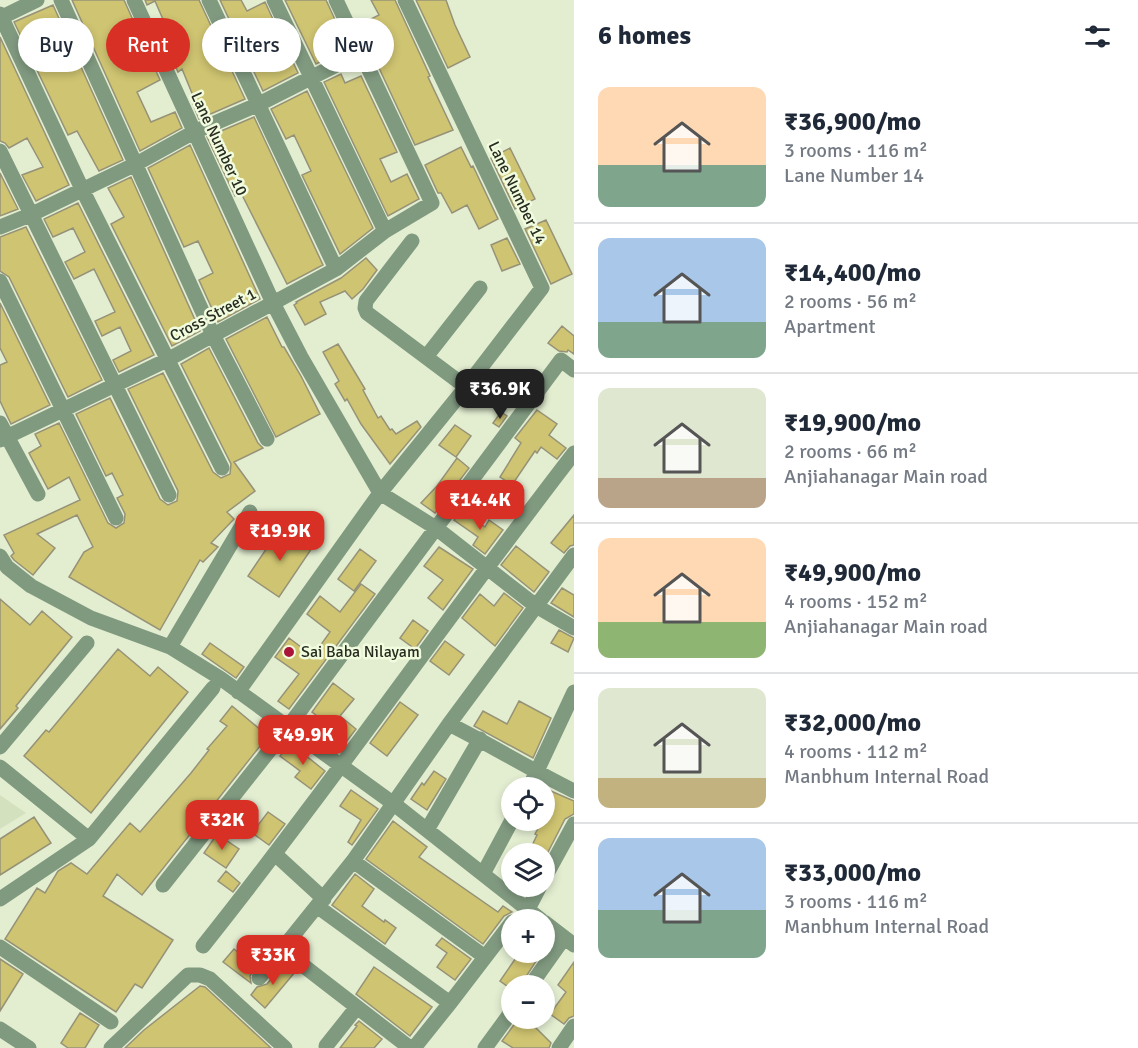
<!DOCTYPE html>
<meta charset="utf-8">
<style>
body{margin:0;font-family:Signika,sans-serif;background:#f6f6f7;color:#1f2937;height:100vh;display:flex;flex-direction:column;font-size:22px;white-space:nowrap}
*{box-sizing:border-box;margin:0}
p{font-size:20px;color:#747a83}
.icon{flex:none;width:33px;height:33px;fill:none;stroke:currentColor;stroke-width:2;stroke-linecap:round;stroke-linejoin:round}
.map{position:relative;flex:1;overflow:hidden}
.panel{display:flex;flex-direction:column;background:#fff;width:564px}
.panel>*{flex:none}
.hud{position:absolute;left:18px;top:18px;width:465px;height:54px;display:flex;gap:12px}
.tools{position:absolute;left:501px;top:777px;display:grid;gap:12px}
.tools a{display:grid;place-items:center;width:54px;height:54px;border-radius:50%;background:#fff;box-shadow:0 3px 9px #0003;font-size:30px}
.price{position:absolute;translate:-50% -51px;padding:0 14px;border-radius:12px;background:#d93025;color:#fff;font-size:20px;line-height:39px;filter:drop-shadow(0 2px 3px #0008)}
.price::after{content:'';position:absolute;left:50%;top:36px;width:18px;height:14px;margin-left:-9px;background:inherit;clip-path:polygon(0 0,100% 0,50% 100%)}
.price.current{background:#222;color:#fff}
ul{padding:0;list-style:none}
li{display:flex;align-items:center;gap:18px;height:150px;padding:0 24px}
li+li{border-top:2px solid #e0e1e3}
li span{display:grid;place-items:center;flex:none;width:168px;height:120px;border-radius:12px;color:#555}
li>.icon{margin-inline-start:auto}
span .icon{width:72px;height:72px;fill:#fffc;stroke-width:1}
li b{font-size:26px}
h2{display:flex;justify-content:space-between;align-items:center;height:72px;padding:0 24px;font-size:26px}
.tag{padding:0 21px;border-radius:27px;background:#fff;box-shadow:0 3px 9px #0003;font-size:21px;line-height:54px}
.tag.current{background:#d93025;color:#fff}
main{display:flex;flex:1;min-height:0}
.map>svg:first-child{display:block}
.built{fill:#d4e1bf}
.building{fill:#cfc471;stroke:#969277;stroke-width:1.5}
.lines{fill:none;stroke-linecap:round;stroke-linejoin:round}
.minor{stroke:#809a80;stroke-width:15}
.poi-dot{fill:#aa1439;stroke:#f1fbde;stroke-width:2}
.labels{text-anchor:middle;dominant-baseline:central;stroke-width:5;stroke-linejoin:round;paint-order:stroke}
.street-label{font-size:16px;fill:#282c21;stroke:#f1fbde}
.poi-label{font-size:16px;fill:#282c21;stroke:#f1fbde;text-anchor:start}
</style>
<main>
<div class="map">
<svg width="574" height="1048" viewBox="0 0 574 1048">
<rect width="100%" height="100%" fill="#e3eed1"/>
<path class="built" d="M0,795L26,813L0,829Z"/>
<path class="building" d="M72,0H124L160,80L137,92L151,122L175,112L182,128L140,151Z
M145,0H199L245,99L199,119L193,104L196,103L182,69L178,72L158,28L165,24L155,1L147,5Z
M220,0H241L247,11L265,2L298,73L263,91Z
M285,0H326L348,48L316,64Z
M371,0H395L430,76L428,77L453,130L415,145L359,25L379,15Z
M416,0H446L455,25L470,57L448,68Z
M53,5L123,160L99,171L77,131L68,135L14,22Z
M0,37L69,185L36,201L22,175L43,167L27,138L9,148L5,143L0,141Z
M341,74L345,83L361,76L397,152L380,159L391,182L407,174L419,199L388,216L324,82Z
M307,91L373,228L340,254L302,175L311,171L294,135L286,139L271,109Z
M254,117L323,265L287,284L241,193L235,196L207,137Z
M190,145L260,299L218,322L199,280L213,273L198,241L184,247L148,168Z
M461,147L471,167L473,166L498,219L479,229L467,205L452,213L441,193H438L425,165Z
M510,148L535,199L515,209L491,158Z
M0,173L18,209L0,216Z
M131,177L200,331L172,346L111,224L124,217L108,188Z
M78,203L154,355L119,372L113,360L131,351L120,327L102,336L95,321L115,312L94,269L74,279L65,262L85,252L73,228L53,237L44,219Z
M546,220L572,274L551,284L525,229Z
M26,227L102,380L68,397L9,277L0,271V237Z
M507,238L520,264L502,271L491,245Z
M366,258L377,270L363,289L352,299L345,291L320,302L326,314L305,325L294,305L297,303L296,302L341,278Z
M0,303L50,405L11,424L0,401V365L7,362L0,348Z
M267,317L282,347H284L301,376L320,414L276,437L226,339Z
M562,326L574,336V354L568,350L567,352L559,351L548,343Z
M338,344L365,389L363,390L378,418L381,416L390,430L392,429L396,434L417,421L421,427L390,464L361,424L347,399L345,401L335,384L339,381L323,352Z
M209,348L258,443L263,448L234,462L255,491L227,512L234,519L211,543L218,547L203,562L200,560L160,630L69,577L84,552L93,547L77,515L37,534L55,548L33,575L14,560L11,556L14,553L4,535L80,500L69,477L48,489L29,453L41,446L35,434L59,423L108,523L116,528L124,523L125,514L117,498L123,495L112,473L106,476L76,414L110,398L160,499L168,505L177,501L178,491L128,389L163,373L213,472L221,478L230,474L231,464L181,364Z
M537,410L557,424L549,435L566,448L557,459L541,447L537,453L535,451L512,485L500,477L521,443L515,438Z
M501,412L507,416L499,427L493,423Z
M455,425L471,436L456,457L439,445Z
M457,458L469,468L435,513L421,503L437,486Z
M462,510L485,527L489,520L503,530L485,554L473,545L478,537L454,520Z
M574,515V545L570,546L564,553L551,543Z
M281,527L312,548L279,597L248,576Z
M516,546L549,572L534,592L501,565Z
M439,547L473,569L443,610L428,598L443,580L424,566Z
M360,549L376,561L354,591L338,579Z
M361,584L375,594L289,709L278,701L299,674L275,657L289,638L313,656L330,632L307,614L320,596L340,612Z
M562,588L574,595V617L551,603Z
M504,593L523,608L495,646L462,618L480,594L494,606Z
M0,599L30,625L42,611L72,637L16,706L18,708L0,729Z
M413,620L428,631L415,649L400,638Z
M559,630L574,638L568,652L551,643Z
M445,641L464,655L449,675L430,661Z
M210,643L244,667L236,678L202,654Z
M118,649L150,676L158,667L188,692L91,813L24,756L46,730L49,732Z
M333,683L354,699L340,716L356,729L340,750L325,738L333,728L312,712Z
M519,701L551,718L533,758L474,726L483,711L507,724Z
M400,702L418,715L387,756L370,743Z
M232,706L268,736L142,895L117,874L103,896L173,940L142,988L135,984L116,1012L5,939L37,888L45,893L58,871L71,863L87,874L130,823L140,832L191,773L209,750L207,749L227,726L220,721Z
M290,743L325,771L311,789L295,777L300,771L280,756Z
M434,771L446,779L427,810L411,799L422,783L424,785Z
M544,788L574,801V814L565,819L547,854H528L537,835L535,834L543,820H544Z
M351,790L378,809L352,845L348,842L361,820L340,806Z
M268,812L285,824L269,845L252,833Z
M34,817L51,843L0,875V839Z
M393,821L427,847L419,857L498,912L503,906L512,912L504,916L483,944L366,859Z
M217,834L239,849L226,868L204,853Z
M226,871L240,883L233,892L218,881Z
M355,874L374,889L362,906L384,922L385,920L396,928L385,944L332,905Z
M442,938L471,959L455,980L437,967L447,953L436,945Z
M234,949L256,966L250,976L251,983L223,962Z
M520,952H542L520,986H507L500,981Z
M0,959L23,974L0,1011Z
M574,962V1016L569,1018L564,1024L550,1014L566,992L558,985Z
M284,963L295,972L265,1008L251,995L257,987L267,984Z
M374,967L432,1007L410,1036L356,994Z
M200,986L205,987L271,1048H125L144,1030Z
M80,1013L99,1025L85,1048H68L61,1043Z
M519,1018H526L551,1043L549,1048H513L502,1041Z
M359,1021L382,1039L374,1048H340L357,1026L355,1025Z"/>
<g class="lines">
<path class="minor" d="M61,0L213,335L267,439
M134,0L273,303L301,357L380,493L436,528L536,606L574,628
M209,0L336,269
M274,0L385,231
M0,14L82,189L222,468
M0,18L37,0
M0,151L169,495
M0,227L30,215L136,164L194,132L257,105L362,52
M412,241L366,301L365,308L367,313L466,387
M0,281L116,518
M426,357L480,288
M0,423L38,494
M0,440L167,360L336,269L385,231L432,203L336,0
M0,556L7,567L31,586L91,618L170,647L220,678L394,804L541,920
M170,647L250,512
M238,692L380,493L466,387L542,288L405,0
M449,724C491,745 531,770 574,791
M0,747L87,643
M0,767L89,839
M529,788L574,692
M427,830L480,739
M276,855L324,899
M353,861L485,957
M483,874L512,820
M544,879L574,824
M163,885L288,727L561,360L574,370
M0,899L89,839L213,688
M318,907L450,1003
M528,909L540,886
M544,922L574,945
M203,946C331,785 448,616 574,453
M0,947L111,1022
M283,950L410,1048
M259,978L353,861L449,724L574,555
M530,986L564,938
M0,1029L29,1048
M326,1046L357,1007
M111,1048L188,975H200L210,979L285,1048
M414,1048L450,1003L512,922
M485,1048L512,1011
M559,1048L574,1026"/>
</g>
<circle class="poi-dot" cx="289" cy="652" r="6"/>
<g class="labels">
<g class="street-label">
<text transform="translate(219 144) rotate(65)">Lane Number 10</text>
<text transform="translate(517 193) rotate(64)">Lane Number 14</text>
<text transform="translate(213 315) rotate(-28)">Cross Street 1</text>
</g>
<g class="poi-label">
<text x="301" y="652">Sai Baba Nilayam</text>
</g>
</g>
</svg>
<div class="tools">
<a><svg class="icon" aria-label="locate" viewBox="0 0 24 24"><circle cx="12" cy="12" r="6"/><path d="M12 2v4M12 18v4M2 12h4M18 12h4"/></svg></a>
<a><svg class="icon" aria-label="layers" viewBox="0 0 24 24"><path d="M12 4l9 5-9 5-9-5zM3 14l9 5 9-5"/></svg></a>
<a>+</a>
<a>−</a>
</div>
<b class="price current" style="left:500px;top:420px">₹36.9K</b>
<b class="price" style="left:480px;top:531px">₹14.4K</b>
<b class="price" style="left:280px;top:562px">₹19.9K</b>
<b class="price" style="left:303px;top:766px">₹49.9K</b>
<b class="price" style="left:222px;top:851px">₹32K</b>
<b class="price" style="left:273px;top:986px">₹33K</b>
<div class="hud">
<a class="tag">Buy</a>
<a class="tag current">Rent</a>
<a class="tag">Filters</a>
<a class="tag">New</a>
</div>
</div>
<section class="panel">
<h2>6 homes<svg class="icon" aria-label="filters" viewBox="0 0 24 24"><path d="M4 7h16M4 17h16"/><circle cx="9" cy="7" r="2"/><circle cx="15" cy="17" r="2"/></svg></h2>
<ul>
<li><span style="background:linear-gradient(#ffd9b3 65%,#7fa58c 0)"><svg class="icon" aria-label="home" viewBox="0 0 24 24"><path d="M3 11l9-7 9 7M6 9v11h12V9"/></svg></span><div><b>₹36,900/mo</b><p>3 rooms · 116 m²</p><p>Lane Number 14</p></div></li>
<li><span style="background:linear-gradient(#a9c7e8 70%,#7fa58c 0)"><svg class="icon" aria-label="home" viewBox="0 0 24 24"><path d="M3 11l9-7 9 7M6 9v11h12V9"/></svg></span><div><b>₹14,400/mo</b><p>2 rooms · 56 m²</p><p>Apartment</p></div></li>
<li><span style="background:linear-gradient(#dfe7d0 75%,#b9a48a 0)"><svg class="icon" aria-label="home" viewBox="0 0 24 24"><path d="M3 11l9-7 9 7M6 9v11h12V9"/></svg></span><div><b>₹19,900/mo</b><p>2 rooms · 66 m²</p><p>Anjiahanagar Main road</p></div></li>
<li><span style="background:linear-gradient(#ffd9b3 70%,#8fb573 0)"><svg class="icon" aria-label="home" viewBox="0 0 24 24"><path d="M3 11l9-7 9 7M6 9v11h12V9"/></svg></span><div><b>₹49,900/mo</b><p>4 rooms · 152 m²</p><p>Anjiahanagar Main road</p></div></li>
<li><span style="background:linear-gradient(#dfe7d0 75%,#c2b280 0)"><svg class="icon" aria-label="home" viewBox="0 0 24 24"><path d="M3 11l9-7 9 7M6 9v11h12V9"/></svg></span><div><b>₹32,000/mo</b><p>4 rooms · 112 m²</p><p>Manbhum Internal Road</p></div></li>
<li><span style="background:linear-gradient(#a9c7e8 60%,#7fa58c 0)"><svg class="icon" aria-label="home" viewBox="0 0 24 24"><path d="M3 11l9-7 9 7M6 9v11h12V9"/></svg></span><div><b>₹33,000/mo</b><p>3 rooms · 116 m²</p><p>Manbhum Internal Road</p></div></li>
</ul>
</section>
</main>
